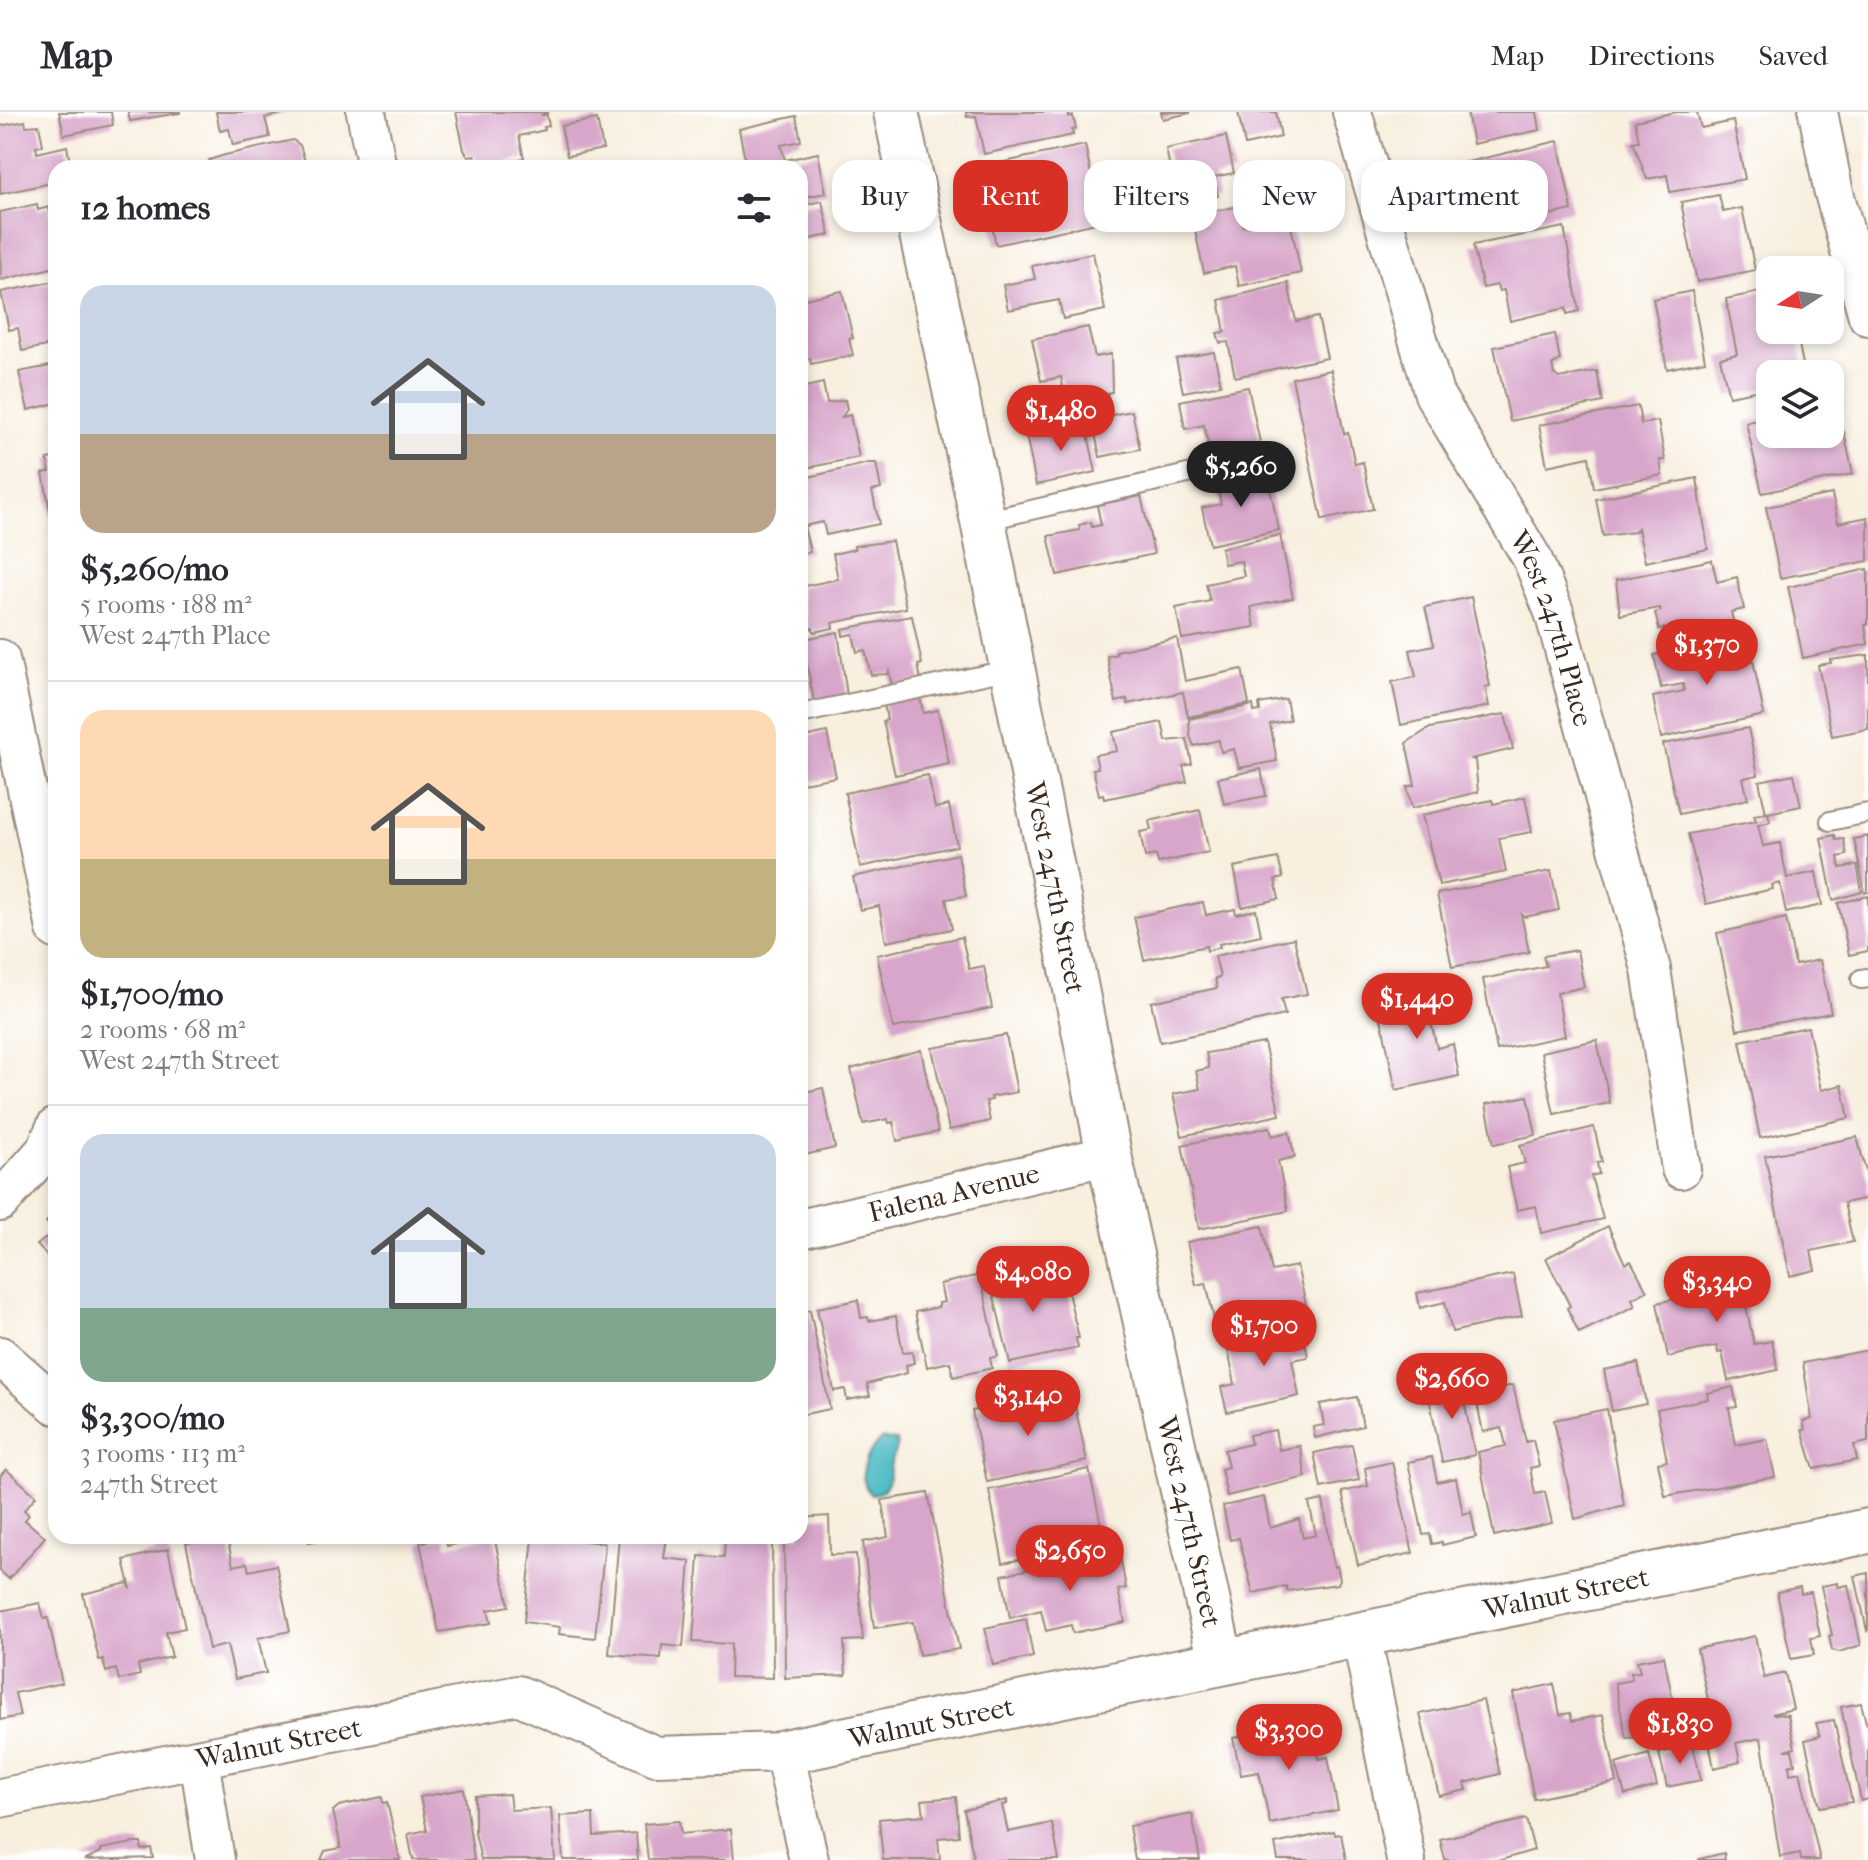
<!DOCTYPE html>
<meta charset="utf-8">
<style>
body{margin:0;font-family:"IM FELL French Canon",serif;background:#f7f7f7;color:#2b2b33;height:100vh;display:flex;flex-direction:column;font-size:30px;white-space:nowrap}
*{box-sizing:border-box;margin:0}
p{font-size:26px;color:#7c7c81}
.icon{flex:none;width:44px;height:44px;fill:none;stroke:currentColor;stroke-width:2;stroke-linecap:round;stroke-linejoin:round}
.map{position:relative;flex:1;overflow:hidden}
.drawer{position:absolute;left:48px;top:48px;width:760px;height:1384px;display:flex;flex-direction:column;background:#fff;border-radius:24px;box-shadow:0 4px 12px #0003}
.drawer>*{flex:none}
.top-card{position:absolute;left:832px;top:48px;width:760px;height:72px;display:flex;gap:16px}
.needle{width:52px;rotate:258deg}
.controls{position:absolute;left:1756px;top:144px;display:grid;gap:16px}
.controls a{display:grid;place-items:center;width:88px;height:88px;border-radius:16px;background:#fff;box-shadow:0 4px 12px #0003;font-size:40px}
.price{position:absolute;translate:-50% -68px;padding:0 18px;border-radius:28px;background:#d93025;color:#fff;font-size:26px;line-height:52px;filter:drop-shadow(0 2px 4px #0008)}
.price::after{content:'';position:absolute;left:50%;top:48px;width:24px;height:18px;margin-left:-12px;background:inherit;clip-path:polygon(0 0,100% 0,50% 100%)}
.price.selected{background:#222;color:#fff}
ul{padding:0;list-style:none}
li{display:grid;align-content:center;gap:16px;height:424px;padding:0 32px}
li+li{border-top:2px solid #e1e1e2}
li span{display:grid;place-items:center;height:248px;border-radius:24px;color:#555}
li>.icon{margin-inline-start:auto}
span .icon{width:144px;height:144px;fill:#fffc;stroke-width:1}
li b{font-size:34px}
h2{display:flex;justify-content:space-between;align-items:center;height:96px;padding:0 32px;font-size:34px}
.tag{padding:0 28px;border-radius:24px;background:#fff;box-shadow:0 4px 12px #0003;font-size:28px;line-height:72px}
.tag.selected{background:#d93025;color:#fff}
header{display:flex;align-items:center;gap:48px;box-sizing:border-box;height:112px;padding:0 40px;background:#fff;border-bottom:2px solid #e1e1e2}
header strong{font-size:38px}
nav{display:flex;gap:44px;margin-inline-start:auto;font-size:28px}
.map>svg:first-child{display:block}
.water{fill:#4cbac5;stroke:#447272;stroke-width:2}
.building{fill:#d8a6ca}
.lines{fill:none;stroke-linecap:round;stroke-linejoin:round}
.service-casing{stroke:#9a8c7e;stroke-width:22}
.minor-casing{stroke:#9a8c7e;stroke-width:42}
.tertiary-casing{stroke:#9a8c7e;stroke-width:48}
.service{stroke:#fff;stroke-width:18}
.minor{stroke:#fff;stroke-width:38}
.tertiary{stroke:#fff;stroke-width:44}
.labels{text-anchor:middle;dominant-baseline:central;stroke-width:7;stroke-linejoin:round;paint-order:stroke}
.street-label{font-size:28px;fill:#3b2a1e;stroke:#fff}
</style>
<header>
<strong>Map</strong>
<nav><a>Map</a><a>Directions</a><a>Saved</a></nav>
</header>
<div class="map">
<svg width="1868" height="1748" viewBox="0 0 1868 1748">
<rect width="100%" height="100%" fill="#fff"/>
<filter id="ink" filterUnits="userSpaceOnUse"><feTurbulence type="fractalNoise" baseFrequency=".0125" numOctaves="2"/><feDisplacementMap in="SourceGraphic" scale="16" xChannelSelector="R" yChannelSelector="G"/><feConvolveMatrix kernelMatrix="1 2 1 2 8 2 1 2 1" color-interpolation-filters="sRGB"/></filter>
<filter id="wash" filterUnits="userSpaceOnUse"><feTurbulence type="fractalNoise" baseFrequency=".006" numOctaves="4" result="noise"/><feDisplacementMap in="SourceGraphic" scale="32" xChannelSelector="R" yChannelSelector="G"/><feGaussianBlur stdDeviation="1.8" result="paint"/><feColorMatrix in="noise" values="0 0 0 0 0 0 0 0 0 0 0 0 0 0 0 0 0 1.4 0 .05"/><feComposite in="paint" operator="in"/></filter>
<g filter="url(#wash)">
<rect width="100%" height="100%" fill="#f8efdf"/>
<path class="water" d="M881,1327L897,1329C897,1339 891,1346 890,1355C889,1369 888,1382 870,1382C856,1363 866,1342 881,1327Z"/>
<g id="blocks">
<path class="building" d="M59,0H111L113,13L64,23Z
M128,0H180V1L130,9Z
M216,0H286V1L265,6L270,25L233,33L229,17L220,19Z
M456,0H549L541,3H547L549,14L544,15L545,18L519,24L524,46L478,56L475,43L468,44L464,38Z
M966,0H1068L1069,5L1073,4L1076,17L1072,18L1073,23L984,42L976,4L967,5Z
M1161,0H1190V1L1163,7Z
M1238,0H1276L1281,25L1245,33Z
M1467,0H1537L1540,18L1473,32Z
M1697,0L1701,16L1733,9L1745,67L1670,80L1667,63L1647,67L1633,30L1639,29L1635,9L1676,0Z
M796,4L801,29L781,33L785,48L818,41L826,81L800,86V56H725V53L745,48L739,17Z
M597,7L603,37L567,44L561,14Z
M25,9L26,14L39,13L43,33L36,35L37,41L67,34L71,56H56V70L0,82V14Z
M1226,24L1234,61L1214,65L1218,84L1178,93L1166,37Z
M293,28L300,33L307,56H211L209,48L225,43Z
M1558,29L1572,98L1506,113L1502,94L1452,105L1442,56Z
M1085,33L1101,110L996,133L988,95L1002,92L1000,80L986,82L980,55Z
M1719,83L1723,100L1742,96L1755,158L1697,170L1681,90Z
M822,89L830,123L800,129V94Z
M37,92L38,98L49,95L51,105L56,104V155L1,168L0,100Z
M1239,94L1243,114L1289,104L1301,161L1239,174L1235,154L1204,161L1192,104Z
M1564,115L1579,199L1567,202L1566,196L1510,209L1504,178L1499,179L1497,173L1483,176L1473,133Z
M1093,141L1105,198L1063,207L1059,188L1008,198L1003,173L1035,167L1032,154Z
M56,169V232L22,239L18,216L9,218L1,180Z
M1770,170V218H1796L1805,262H1770V276L1729,284L1720,246L1737,242L1726,187L1765,179L1764,172Z
M1288,171L1296,209L1318,205L1327,246L1235,265L1228,230L1220,231L1217,221L1225,220L1219,188Z
M842,179L853,226L849,227L853,243L811,252L810,246L800,248V188Z
M1692,179L1705,249L1667,257L1653,187Z
M1088,215L1095,245L1111,242L1112,280L1107,281L1109,289L1102,290V294L1068,301L1061,265L1041,269L1032,227Z
M1555,222L1560,248L1552,253L1554,262L1559,266L1597,259L1603,290L1510,309L1494,235Z
M1214,240L1221,273L1183,280L1176,247Z
M50,254L52,260L56,259V291L28,298L19,260Z
M1331,258L1344,322L1348,321L1355,352L1363,350L1373,397L1322,408L1292,266Z
M823,271L827,291L845,288L847,297L842,305L850,303L859,345L802,357L800,276Z
M1248,275L1261,335L1211,346L1204,313L1185,317L1180,289Z
M1638,294L1641,312L1658,309L1665,348H1660L1662,363L1594,376L1589,345L1547,354L1539,313Z
M1132,299L1140,337L1100,345L1092,307Z
M1770,306V322H1811L1812,327L1844,320L1853,362L1762,381L1746,310Z
M1085,309L1096,360L1036,373L1026,322Z
M56,345V410H52L43,361L50,360L47,347Z
M869,351H876L881,377L872,379L879,412L826,423L823,410L804,414L810,440L800,442V367Z
M1266,359L1279,418L1210,433L1202,396L1221,392L1216,369Z
M1697,366L1708,437L1645,450L1638,416L1635,420L1603,424L1596,387Z
M1832,382L1838,411L1868,405V449L1780,466L1766,395Z
M1141,384L1154,442L1057,463L1048,424L1080,418L1079,413L1091,410L1092,415L1101,413L1097,393Z
M1280,423L1293,486L1251,495L1255,515L1182,527L1176,496L1210,489L1206,472L1244,464L1241,449L1224,452L1221,436Z
M892,429L906,496L832,511L833,516L814,520L813,516L808,517L800,475L838,467L833,442L855,437L854,434Z
M1712,448L1717,470L1737,465L1744,497L1731,500L1735,517L1668,531L1664,516L1659,517L1655,501L1661,499L1660,496L1620,503L1616,468Z
M1868,457V512L1865,513L1868,532L1803,546L1788,475Z
M1471,485L1490,574L1485,575L1489,594L1401,613L1392,570L1416,565L1410,538L1434,533L1425,495Z
M912,504L922,552L918,553L921,568L892,575L889,559L888,562L871,563L865,538L857,540L853,522L843,524L842,517Z
M838,520L847,584L814,590L807,552L800,553V528Z
M1748,523L1764,603L1661,626L1653,585L1684,579L1683,572L1661,576L1654,543Z
M1177,526L1185,569L1242,557L1249,592L1188,605L1183,580L1128,592L1127,587L1116,590L1107,544L1117,542L1116,539Z
M1868,543V617L1832,624L1818,553L1831,551L1830,548Z
M920,585L923,601L938,598L949,652L895,663L883,609L887,608L884,592Z
M1286,587L1290,608L1270,612L1277,649L1239,656L1234,637L1221,640L1219,628L1194,634L1190,624L1189,607L1253,593L1254,600L1260,599L1259,592Z
M1505,602L1513,637L1471,647L1475,648L1478,680L1412,696L1407,675L1415,673L1406,631L1430,616Z
M1162,610L1166,629L1187,627L1192,652L1183,654L1187,670L1104,687L1103,682L1099,683L1093,657L1098,656L1095,643L1117,639L1113,620Z
M1748,616L1758,663L1743,666L1748,687L1679,702L1663,632Z
M827,620L836,665L803,671L800,668V626Z
M1261,657L1266,684L1224,692L1218,666Z
M1794,662L1801,694L1768,701L1770,710L1758,713L1763,734L1780,731L1787,766L1816,760L1822,793L1786,801L1780,771L1772,773L1773,777L1706,792L1688,722L1756,709L1754,703L1766,701L1759,669Z
M928,663L935,696L949,693L957,734L860,755L845,681Z
M1525,685L1532,720L1499,726L1506,760L1439,773L1422,703L1492,688L1493,692Z
M1200,698L1209,740L1158,751L1156,743L1145,745L1140,720L1151,718L1149,709Z
M1835,723L1836,728L1844,727L1847,743L1838,745L1840,756L1857,753L1862,780L1833,788L1821,726Z
M1868,724V780L1865,781L1854,727Z
M958,742L966,784L946,787L952,817L886,830L879,794L860,798L853,765Z
M1278,746L1283,766L1275,768L1279,787L1242,795L1234,755Z
M1551,759L1559,798L1525,805L1521,802L1529,840L1452,855L1437,782Z
M1868,784V839L1849,843L1838,791Z
M1203,790L1206,803L1235,797L1236,802L1256,798L1261,823L1219,832L1220,835L1207,839L1206,834L1144,848L1134,805Z
M1786,806L1795,853L1820,848L1831,901L1737,918L1717,821Z
M962,825L969,857L984,854L992,896L893,916L877,843Z
M1294,826L1307,882L1281,887L1285,903L1160,930L1151,890L1217,876L1215,866L1220,865L1215,844Z
M1577,838L1584,875L1557,881L1565,924L1497,938L1483,867L1546,854L1543,844Z
M1442,879L1448,907L1431,910L1437,936L1453,932L1459,964L1396,978L1378,892Z
M1808,915L1821,978L1842,973L1849,1006L1760,1026L1740,929Z
M1006,923L1017,980L991,985L992,988L986,989L990,1009L949,1018L932,936Z
M1597,928L1610,991L1554,1002L1541,940Z
M1264,931L1280,1003L1182,1024L1173,982L1200,977L1196,959L1209,956L1206,941Z
M921,938L938,1020L897,1029L893,1010L889,1011L888,1007L863,1012L851,957Z
M823,976L835,1036L800,1044V981Z
M1528,984L1536,1023L1494,1032L1486,992Z
M1270,1015L1272,1024L1289,1020L1295,1045L1278,1049L1288,1099L1199,1117L1182,1033Z
M1594,1015L1602,1050L1597,1051L1599,1062L1591,1064L1603,1107L1541,1121L1536,1094L1517,1098L1507,1055L1525,1051L1520,1033Z
M1857,1025L1868,1067V1086L1844,1091L1853,1130L1811,1139L1815,1158L1790,1164L1765,1044Z
M56,1101V1153L37,1133L54,1119L46,1110Z
M1262,1114L1272,1159L1297,1154L1308,1201L1217,1220L1206,1171L1196,1173L1187,1130Z
M1608,1114L1625,1152L1631,1149L1647,1179L1632,1187L1635,1194L1579,1221L1567,1196L1570,1194L1546,1146Z
M1736,1147L1754,1232L1772,1229L1778,1258L1728,1269L1722,1240L1718,1241L1717,1234L1668,1245L1657,1191L1705,1180L1699,1155Z
M1031,1151L1036,1175L1065,1168L1079,1226H1076L1078,1236L1010,1251L988,1160Z
M1513,1162L1522,1204L1452,1220L1445,1190L1420,1196L1417,1181Z
M980,1163L998,1244L990,1246L992,1256L953,1265L950,1250L927,1255L915,1200L939,1195V1191L944,1190L940,1172Z
M858,1188L861,1206L868,1205L869,1209L896,1204L903,1241L912,1240L914,1251L906,1253L907,1261L867,1272L870,1284L847,1288L845,1277L834,1279L817,1196Z
M810,1198L830,1297L800,1303V1200Z
M1285,1215L1286,1218L1302,1215L1308,1245L1292,1248L1299,1284L1227,1300L1221,1275L1235,1272L1226,1228Z
M1868,1238V1330L1854,1333L1857,1348L1814,1357L1802,1318H1805L1803,1309L1812,1307L1803,1251Z
M1638,1251L1646,1292L1612,1299L1604,1258Z
M1458,1259L1475,1343L1442,1350L1429,1285L1447,1281L1444,1263Z
M1513,1273L1526,1330L1533,1328L1539,1354L1530,1356L1535,1382L1545,1380L1552,1411L1494,1424L1478,1340L1506,1334L1502,1316L1483,1320L1475,1282Z
M1733,1275L1737,1295L1729,1296L1736,1333L1767,1327L1775,1365L1665,1384L1658,1351L1667,1349L1657,1297L1708,1287L1707,1281Z
M1050,1282L1053,1298L1075,1294L1087,1349L987,1370L972,1299Z
M1357,1285L1363,1314L1315,1326L1313,1315L1324,1313L1320,1292Z
M1607,1297L1624,1393L1575,1407L1554,1308Z
M1275,1318L1279,1338L1300,1334L1306,1365L1227,1384L1221,1357L1228,1355L1224,1338L1251,1332L1249,1323Z
M1352,1333L1359,1368L1321,1376L1314,1341Z
M1432,1345L1437,1370L1456,1366L1463,1402L1471,1400L1476,1425L1442,1433V1430L1432,1432L1430,1422L1423,1423L1408,1350Z
M1392,1350L1413,1441L1358,1453L1342,1380L1368,1374L1365,1356Z
M6,1357L36,1384L24,1398L29,1403L25,1408L45,1425L9,1467L0,1459V1364Z
M1089,1357L1101,1413L1080,1418L1083,1434L1003,1451L989,1378Z
M928,1381L959,1537L919,1543L913,1510L874,1516L863,1430L888,1425L882,1388Z
M1264,1385L1270,1416L1299,1407L1303,1426L1316,1423L1309,1391L1323,1388L1334,1455L1337,1454L1340,1467L1338,1472L1287,1479L1286,1474L1253,1481L1239,1426L1230,1428L1223,1394Z
M829,1404L830,1443L856,1442L863,1528L844,1529L846,1563L785,1566L784,1424H800V1406Z
M227,1424L233,1454L247,1451L249,1459L276,1453L290,1519L258,1526L266,1561L235,1567L227,1533L209,1537L186,1431Z
M308,1424H330L331,1425L309,1430Z
M494,1424L509,1494L488,1498L491,1511L439,1520L420,1431L446,1425L447,1434Z
M537,1424L605,1431L595,1526L559,1522L560,1515L524,1510L533,1426Z
M619,1424L667,1425L664,1446L690,1449L683,1535L662,1533L661,1546L609,1542Z
M725,1424H772L773,1566L730,1565L731,1532L693,1530L699,1444L724,1445Z
M168,1437L185,1516L166,1520L172,1545L138,1553L140,1563L119,1568L116,1557L106,1560L103,1547L99,1548L83,1482L128,1471L131,1477L124,1448Z
M1119,1438L1126,1476L1118,1478L1125,1510L1073,1521L1071,1513L1046,1519L1041,1498L1010,1506L1002,1463Z
M1868,1461V1518L1867,1519L1855,1464Z
M1838,1471V1475L1848,1473L1861,1533L1839,1540L1832,1538L1829,1524L1832,1523L1821,1474Z
M1800,1475L1801,1482L1811,1480L1820,1524L1811,1526L1814,1543L1791,1547L1777,1480Z
M40,1491L44,1507L48,1506L62,1571L15,1581L20,1604L0,1608V1499Z
M1026,1507L1033,1545L993,1553L985,1516Z
M1755,1524L1764,1566L1785,1561L1793,1597L1772,1602L1788,1603L1795,1636L1785,1638H1792L1795,1652L1789,1654L1790,1662L1800,1660L1820,1748H1801L1800,1741L1780,1745L1761,1626L1736,1631L1740,1650L1714,1656L1709,1631L1717,1629L1697,1537Z
M1664,1544L1678,1615L1641,1623V1625L1626,1626L1615,1571L1632,1568L1631,1561L1640,1560L1637,1549Z
M1554,1572L1560,1603L1570,1601L1572,1609L1603,1603L1617,1670L1534,1687L1513,1581Z
M1483,1588L1500,1662L1465,1671L1467,1678L1439,1684L1420,1602Z
M1861,1591L1868,1618V1687L1861,1689L1841,1595Z
M1834,1608L1852,1690L1820,1695L1805,1628L1820,1624L1816,1611Z
M1312,1611L1319,1647L1328,1645L1338,1698L1270,1712L1259,1660L1241,1663L1233,1626Z
M1693,1633L1701,1668L1667,1675L1659,1641Z
M1649,1642L1657,1674L1625,1683L1616,1652Z
M464,1677L474,1748H413L408,1722L427,1718L420,1685Z
M509,1682L511,1698L551,1696L555,1748H481L475,1721V1684Z
M382,1685L383,1691L387,1690L400,1748H321L325,1739L341,1736L333,1699L339,1694Z
M956,1685L959,1724L938,1726L940,1748H883L879,1707L924,1703L922,1688Z
M1007,1688V1692L1002,1693L1008,1720L1052,1711L1059,1748H974L964,1698Z
M593,1702L594,1724L636,1721L638,1748H563L560,1704Z
M1192,1702L1200,1748H1135L1129,1714Z
M1526,1707L1534,1738L1501,1748H1445L1440,1727Z
M679,1709L681,1722L731,1717L734,1748H648L644,1712Z
M1334,1719L1335,1723L1341,1722L1346,1748H1278L1275,1732Z
M133,1731H141L142,1738L151,1736L153,1746L84,1748L101,1740V1737Z
M1724,1741L1725,1748H1699V1747Z"/>
</g>
</g>
<g filter="url(#ink)">
<use href="#blocks" fill-opacity="0" stroke="#9a8c7e" stroke-width="2"/>
<g class="lines">
<g class="service-casing">
<path id="service" d="M983,409L1205,358
M800,602L1012,557
M1830,709L1868,701
M1861,867L1868,866"/>
</g>
<g class="minor-casing">
<g id="minor">
<path d="M366,0L377,56"/>
<path id="s1" d="M1352,0L1434,282L1532,446L1554,500L1651,857L1681,1057"/>
<path d="M1818,0L1833,77L1868,204"/>
<path d="M0,547L56,817"/>
<path d="M0,1090L45,1039L56,1015"/>
<path id="s2" d="M800,1117L1109,1043"/>
<path d="M0,1244L56,1293"/>
<path d="M1361,1522L1406,1748"/>
<path d="M199,1647L215,1748"/>
<path id="s3" d="M0,1686L518,1583L656,1644L784,1640L809,1748"/>
</g>
</g>
<g class="tertiary-casing">
<g id="tertiary">
<path id="s4" d="M896,0L983,409L1109,1043L1221,1550"/>
<path id="s5" d="M784,1640L1868,1419"/>
</g>
</g>
<use href="#service" class="service"/>
<use href="#minor" class="minor"/>
<use href="#tertiary" class="tertiary"/>
</g>
</g>
<g class="labels">
<g class="street-label">
<text stroke="none"><textPath href="#s1" startOffset="558">West 247th Place</textPath></text>
<text stroke="none"><textPath href="#s4" startOffset="792">West 247th Street</textPath></text>
<text stroke="none"><textPath href="#s2" startOffset="158">Falena Avenue</textPath></text>
<text stroke="none"><textPath href="#s4" startOffset="1440">West 247th Street</textPath></text>
<text stroke="none"><textPath href="#s5" startOffset="798">Walnut Street</textPath></text>
<text stroke="none"><textPath href="#s5" startOffset="150">Walnut Street</textPath></text>
<text stroke="none"><textPath href="#s3" startOffset="284">Walnut Street</textPath></text>
</g>
</g>
</svg>
<div class="controls">
<a><svg class="needle" viewBox="-14 -14 28 28"><path d="M0-13l5 13h-10z" fill="#e53935"/><path d="M0 13l5-13h-10z" fill="#7c7c81"/></svg></a>
<a><svg class="icon" aria-label="layers" viewBox="0 0 24 24"><path d="M12 4l9 5-9 5-9-5zM3 14l9 5 9-5"/></svg></a>
</div>
<b class="price" style="left:1061px;top:341px">$1,480</b>
<b class="price selected" style="left:1241px;top:397px">$5,260</b>
<b class="price" style="left:1707px;top:575px">$1,370</b>
<b class="price" style="left:1417px;top:929px">$1,440</b>
<b class="price" style="left:1033px;top:1202px">$4,080</b>
<b class="price" style="left:1717px;top:1212px">$3,340</b>
<b class="price" style="left:1264px;top:1256px">$1,700</b>
<b class="price" style="left:1452px;top:1309px">$2,660</b>
<b class="price" style="left:1028px;top:1326px">$3,140</b>
<b class="price" style="left:1070px;top:1481px">$2,650</b>
<b class="price" style="left:1680px;top:1654px">$1,830</b>
<b class="price" style="left:1289px;top:1660px">$3,300</b>
<div class="top-card">
<a class="tag">Buy</a>
<a class="tag selected">Rent</a>
<a class="tag">Filters</a>
<a class="tag">New</a>
<a class="tag">Apartment</a>
</div>
<section class="drawer">
<h2>12 homes<svg class="icon" aria-label="filters" viewBox="0 0 24 24"><path d="M4 7h16M4 17h16"/><circle cx="9" cy="7" r="2"/><circle cx="15" cy="17" r="2"/></svg></h2>
<ul>
<li><span style="background:linear-gradient(#c9d6e8 60%,#b9a48a 0)"><svg class="icon" aria-label="home" viewBox="0 0 24 24"><path d="M3 11l9-7 9 7M6 9v11h12V9"/></svg></span><div><b>$5,260/mo</b><p>5 rooms · 188 m²</p><p>West 247th Place</p></div></li>
<li><span style="background:linear-gradient(#ffd9b3 60%,#c2b280 0)"><svg class="icon" aria-label="home" viewBox="0 0 24 24"><path d="M3 11l9-7 9 7M6 9v11h12V9"/></svg></span><div><b>$1,700/mo</b><p>2 rooms · 68 m²</p><p>West 247th Street</p></div></li>
<li><span style="background:linear-gradient(#c9d6e8 70%,#7fa58c 0)"><svg class="icon" aria-label="home" viewBox="0 0 24 24"><path d="M3 11l9-7 9 7M6 9v11h12V9"/></svg></span><div><b>$3,300/mo</b><p>3 rooms · 113 m²</p><p>247th Street</p></div></li>
</ul>
</section>
</div>
